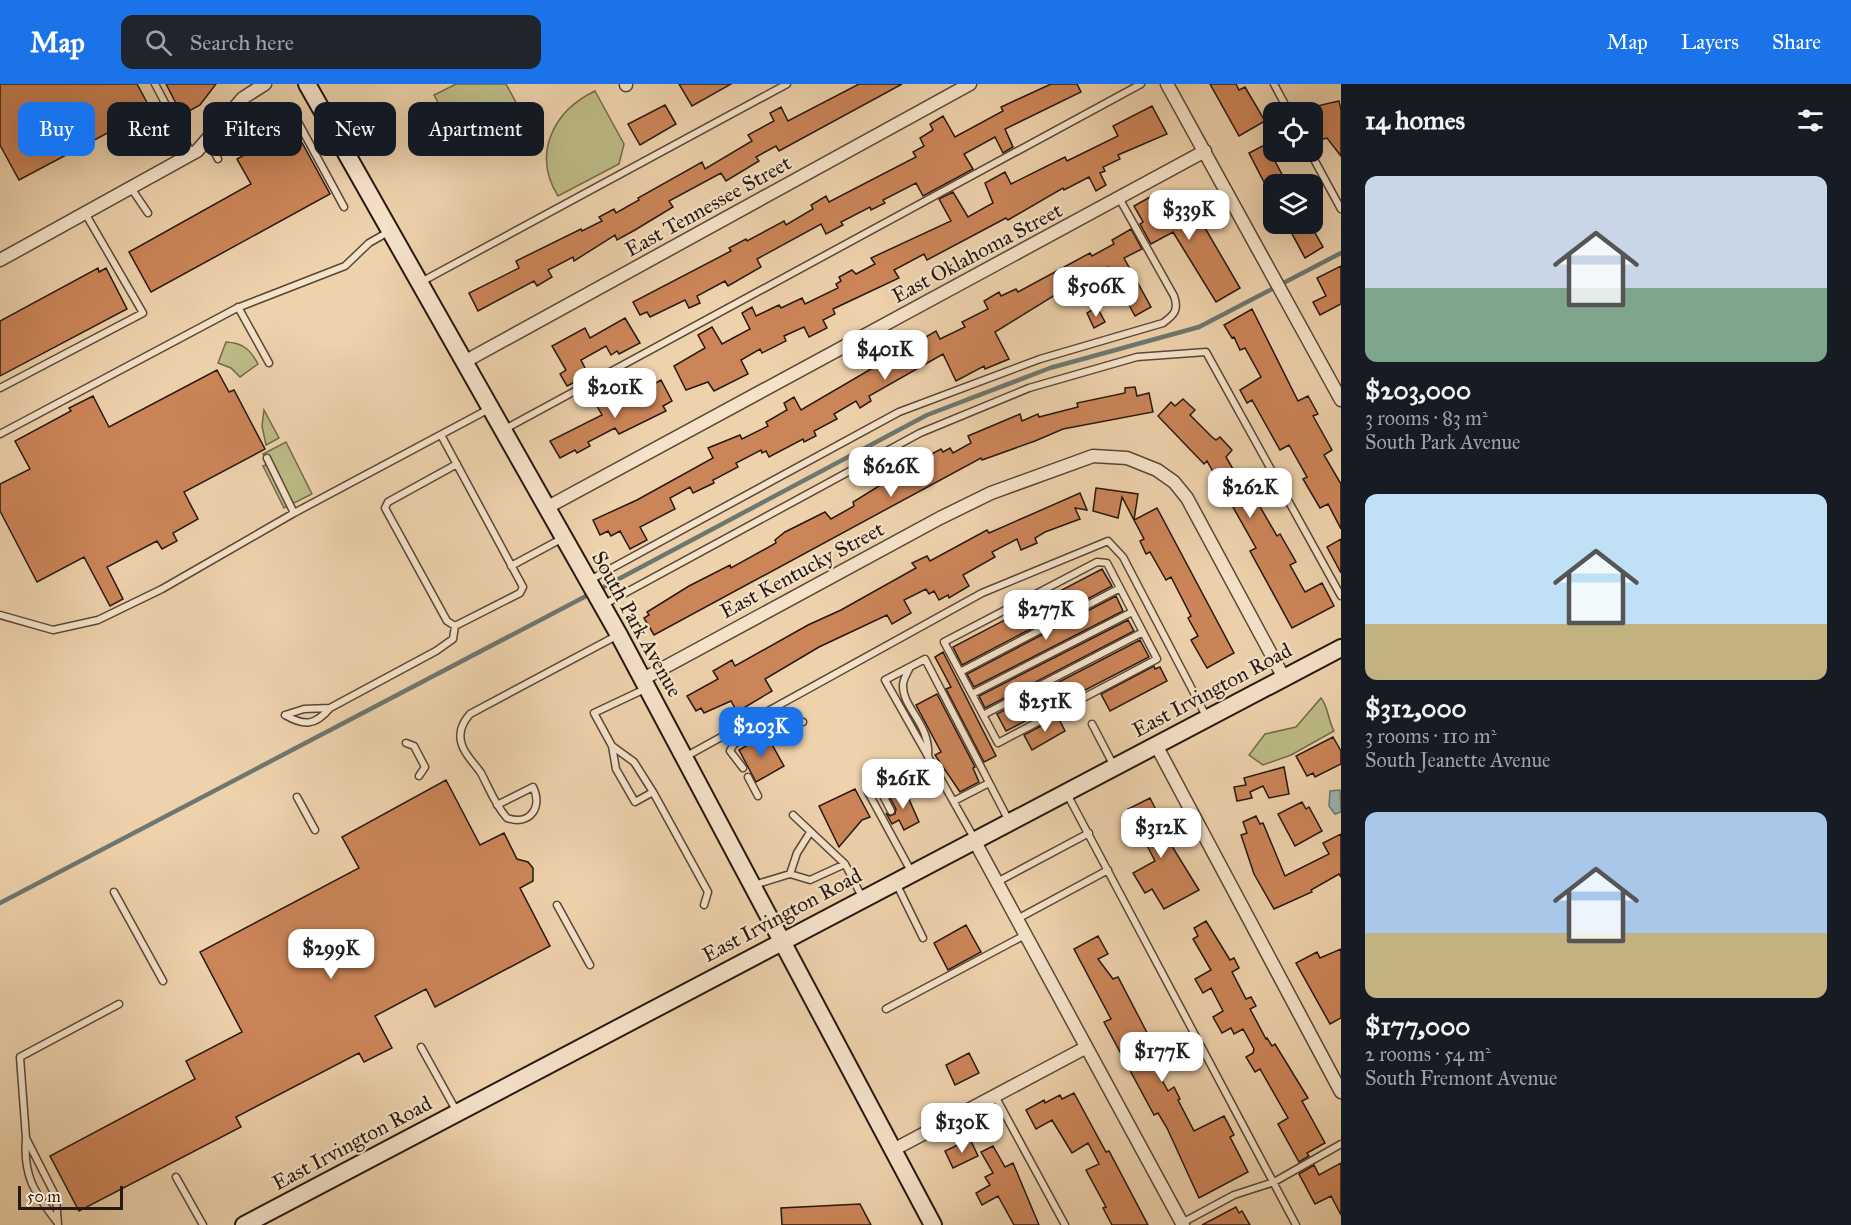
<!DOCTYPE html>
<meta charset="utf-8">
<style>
body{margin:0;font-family:"IM FELL Great Primer",serif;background:#20242c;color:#f1f3f6;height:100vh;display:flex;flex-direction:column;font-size:22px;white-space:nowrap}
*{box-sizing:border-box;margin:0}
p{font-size:20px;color:#9ea1a6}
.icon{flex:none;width:33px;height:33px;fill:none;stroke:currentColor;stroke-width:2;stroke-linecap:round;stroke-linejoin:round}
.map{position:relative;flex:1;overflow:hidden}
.details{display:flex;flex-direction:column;background:#171b24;width:510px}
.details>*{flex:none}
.top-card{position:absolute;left:18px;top:18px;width:570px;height:54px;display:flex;gap:12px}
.tools{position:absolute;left:1263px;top:18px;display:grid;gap:12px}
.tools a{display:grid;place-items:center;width:60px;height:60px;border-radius:12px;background:#171b24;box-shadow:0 6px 24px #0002;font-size:30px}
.scale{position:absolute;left:18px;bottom:15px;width:105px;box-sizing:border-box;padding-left:6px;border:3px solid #271810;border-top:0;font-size:16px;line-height:21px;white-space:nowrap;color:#271810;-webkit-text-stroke:4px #f4e2c9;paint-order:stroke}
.price{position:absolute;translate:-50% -51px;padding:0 14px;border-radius:12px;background:#fff;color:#222;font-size:20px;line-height:39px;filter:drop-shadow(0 2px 3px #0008)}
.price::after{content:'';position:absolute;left:50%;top:36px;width:18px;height:14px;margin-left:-9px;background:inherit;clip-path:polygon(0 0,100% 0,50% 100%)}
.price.on{background:#1a73e8;color:#fff}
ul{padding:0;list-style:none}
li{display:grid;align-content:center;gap:12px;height:318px;padding:0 24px}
li span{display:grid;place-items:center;height:186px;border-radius:12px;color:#555}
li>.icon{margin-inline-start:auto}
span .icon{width:108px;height:108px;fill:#fffc;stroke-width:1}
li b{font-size:26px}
h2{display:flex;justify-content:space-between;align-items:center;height:72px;padding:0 24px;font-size:26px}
.pill{padding:0 21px;border-radius:12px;background:#171b24;box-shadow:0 6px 24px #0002;font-size:21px;line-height:54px}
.pill.on{background:#1a73e8;color:#fff}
header{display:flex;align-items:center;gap:36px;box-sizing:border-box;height:84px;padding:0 30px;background:#1a73e8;color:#fff}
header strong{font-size:28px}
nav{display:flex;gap:33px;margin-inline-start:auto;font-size:21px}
.search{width:420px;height:54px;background:#20242c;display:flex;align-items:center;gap:15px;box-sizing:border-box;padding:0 21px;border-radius:12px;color:#9ea1a6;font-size:22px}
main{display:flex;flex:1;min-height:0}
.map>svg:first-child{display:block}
.green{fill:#bdbb86;stroke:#726a4b;stroke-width:1.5}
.water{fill:#9cb6b2;stroke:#6d7771;stroke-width:1.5}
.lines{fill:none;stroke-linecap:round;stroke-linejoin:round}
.stream{stroke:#6d7771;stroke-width:4.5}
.building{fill:#cc8559;stroke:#271810;stroke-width:1.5}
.lane-casing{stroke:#594637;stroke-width:9}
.street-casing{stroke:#594637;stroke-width:15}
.secondary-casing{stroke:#271810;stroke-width:20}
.lane{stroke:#f4e2c9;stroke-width:6}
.street{stroke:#f4e2c9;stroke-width:12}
.secondary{stroke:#f4e2c9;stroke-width:16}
.labels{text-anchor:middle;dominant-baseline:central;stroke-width:4.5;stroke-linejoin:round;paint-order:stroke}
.street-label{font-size:21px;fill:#271810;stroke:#f4e2c9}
</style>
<header>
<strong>Map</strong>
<div class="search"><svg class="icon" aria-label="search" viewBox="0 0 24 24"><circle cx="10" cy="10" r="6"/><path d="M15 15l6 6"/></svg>Search here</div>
<nav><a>Map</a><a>Layers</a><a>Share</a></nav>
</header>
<main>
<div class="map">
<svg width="1341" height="1141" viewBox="0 0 1341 1141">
<rect width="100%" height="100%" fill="#eed2ac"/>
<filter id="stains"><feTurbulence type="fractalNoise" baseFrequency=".00333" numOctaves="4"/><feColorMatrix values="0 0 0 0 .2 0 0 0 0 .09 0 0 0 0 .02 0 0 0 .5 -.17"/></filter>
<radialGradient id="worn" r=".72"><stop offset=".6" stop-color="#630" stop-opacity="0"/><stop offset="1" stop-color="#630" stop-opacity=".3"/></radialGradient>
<path class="green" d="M456,0H506L519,24L458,55L434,11Z
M595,7L624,60L619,80L558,112C532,70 553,27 595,7Z
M226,258C243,259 250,265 258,280L240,293L231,284L218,279Z
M264,326L279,354L266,361L262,342Z
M286,358L312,410L284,424L263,382L268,380L263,370Z
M1321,614C1328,622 1328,636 1334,647L1291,671L1263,681L1249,671L1265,650L1296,643Z"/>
<path class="water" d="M1340,706L1341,728L1335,730L1329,722L1330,707Z"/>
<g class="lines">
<path class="stream" d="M598,506L927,331L1050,284L1199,243L1341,169
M0,819L590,510"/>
</g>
<path class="building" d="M0,0H137L151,26L19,96L0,61Z
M166,0H216L200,21L182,31Z
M679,0H731L692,22Z
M859,0H902L779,67L776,62L756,73L759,77L726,97L721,89L669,117L673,123L635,146L617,156L615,151L574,177L573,173L548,186L552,193L537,202L534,197L478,227L469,209L519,184L516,177L581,145L582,147L602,137L599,133L614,125L616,129L639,116L638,114L702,78L705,85L752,57L748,51L774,37L770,29L781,23L788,37Z
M1051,0H1077L1081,8L1005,45L1013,63L1003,69L995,53L964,70L973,85L923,112L916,99L883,116L885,119L871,126L870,123L841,138L843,141L826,150L821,140L757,175L761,183L728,202L725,197L697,212L700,219L689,224L685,216L650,233L647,228L640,231L633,218L731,167L729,164L746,155L747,157L784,137L786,141L813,125L811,121L826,112L829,118L916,73L913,68L924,62L920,54L933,46L930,40L943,32L955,53L1003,27L1001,23Z
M1210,0H1236L1239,6L1245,3L1265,37L1239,52Z
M1339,17L1341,26V72L1327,54L1316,57L1313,43L1322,42L1317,22Z
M665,21L676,40L640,61L628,40Z
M1152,22L1167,50L1118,71L1120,75L1103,83L1105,87L1100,89L1106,101L1096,107L1089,93L1064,106L1063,104L1008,136L1006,134L927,176L924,170L894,186L899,194L833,225L835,230L823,236L827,244L809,253L804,243L784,252L786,257L762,269L760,265L741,276L748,290L714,307L708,298L686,306L674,282L705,264L698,251L712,243L722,260L750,245L742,229L752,223L756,232L779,221L781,224L802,214L805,220L838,204L836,200L841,197L839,193L852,186L856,190L875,180L871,174L951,137L939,115L953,108L968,133L993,119L985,99L1005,88L1011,100L1065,73L1067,77L1118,52L1113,42Z
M294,44L330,110L151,208L129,168L251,100L237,75Z
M1274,56V68H1292L1275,77L1287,100H1265L1249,69Z
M1184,108L1240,204L1216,218L1173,148L1151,160L1140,140L1143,138L1134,122L1150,113L1156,124Z
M1301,140H1310L1323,163L1305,174L1290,146Z
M1131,145L1142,165L1124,174L1151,223L1135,232L1108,183L1085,195L1089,202L1075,209L1071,201L995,248L1009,275L985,285L984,282L956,297L943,270L869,312L871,317L860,324L856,317L834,330L837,335L814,347L816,352L804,358L803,355L769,373L766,367L762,369L761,366L736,379L738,383L713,396L714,399L693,409L690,403L670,414L675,425L640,443L647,456L630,465L620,447L611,452L608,447L600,451L593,436L637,416L713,374L708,364L740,351L742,355L768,342L766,338L787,326L784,319L794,313L801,326L936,247L940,255L965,243L962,238L988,225L984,217L999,208L1001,212L1016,205L1018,208L1090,169L1092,172L1114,160L1112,156Z
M1341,182V220L1320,231L1313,218L1326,212L1317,194Z
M98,184L99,188L106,184L127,225L0,292V237Z
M1097,223L1105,238L1094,244L1087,229Z
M1252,225L1298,317L1308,312L1318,330L1313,332L1332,366L1324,371L1341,400V445L1328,420L1320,424L1303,395L1307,393L1289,361L1280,366L1252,316L1247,319L1240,306L1261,293L1245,264L1240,266L1234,253L1232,254L1224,241Z
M625,234L640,259L619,270L617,267L611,271L606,262L581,276L586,286L578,290L581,295L567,302L560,290L566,286L552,262L585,244L590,254Z
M217,286L229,308L234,306L265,365L184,408L198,435L173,449L177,457L162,465L157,457L107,483L123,515L110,522L84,473L37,498L0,427V400L30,385L15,357L71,327L69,324L93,312L109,343Z
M661,296L672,317L663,322L666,327L619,350L615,344L588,358L590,362L577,369L575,366L560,374L550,357L602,331L597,322L618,310L624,321L651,306L649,303Z
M1135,303L1137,312L1149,309L1153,328L1063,345L1035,357L982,376L981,374L654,551L644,534L649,531L647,528L689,502L730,481L731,484L776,459L775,456L785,448L825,428L831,435L854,422L853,418L879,402L877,399L898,384L894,378L917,364L924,374L941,365L943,368L950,364L953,369L971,359L968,352L1020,330L1022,337L1038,330L1039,333L1078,323L1077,319L1125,309V304Z
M1183,315L1195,326L1190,331L1212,353L1216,356L1220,353L1232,366L1226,373L1237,392L1241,390L1277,452L1280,450L1296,478L1290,481L1305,508L1322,499L1334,522L1292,544L1250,467L1256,464L1207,377L1204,380L1158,332L1171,318L1175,322Z
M1096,404L1138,410L1134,436L1122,413L1118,434L1093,427Z
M1080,409L1087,426L1075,424L1080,435L1045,448L1035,454L1037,459L1021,466L1017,455L992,468L995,473L963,491L969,502L949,514L948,511L939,516L934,507L929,510L926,505L904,516L911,529L892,540L887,531L819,563L765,595L772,607L737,628L731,617L704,629L701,624L696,627L687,612L718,595L713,587L732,576L735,582L808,541L841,526L916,484L912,479L927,472L930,477L987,446L989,449Z
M1157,424L1234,569L1207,584L1191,556L1198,552L1188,534L1191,532L1171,493L1166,496L1150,468L1146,470L1140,457L1144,455L1134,436Z
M1341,455V489L1327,463Z
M1102,485L1112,502L962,581L953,563Z
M1116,512L1123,527L974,603L967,590Z
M1128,536L1134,547L985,624L979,612Z
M1140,556L1149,573L1006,647L997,630Z
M943,568L996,672L984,678L946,605L951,603L935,573Z
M1154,582L1155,585L1160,583L1167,597L1110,627L1101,610Z
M937,610L975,683L973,684L979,698L960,708L935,671L941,668L916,621Z
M1058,633L1065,647L1032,666L1024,651Z
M766,650L784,682L756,698L739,666Z
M1333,653L1341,667V680L1315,693L1313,689L1307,692L1296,672Z
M1284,683L1289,710L1269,714L1263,702L1250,708L1252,714L1237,717L1234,703L1246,701L1244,694Z
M446,696L480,761L504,749L517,775L528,778L533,784V797L520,804L550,862L435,923L426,905L375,932L392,964L364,978L359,969L236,1033L241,1043L79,1127L50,1072L195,995L186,977L242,948L200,868L359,784L342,753Z
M904,704L919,738L904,746L899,736L892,740L886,729L890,732L895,730L896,725L889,712Z
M855,705L870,733L862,736L839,763L819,722Z
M1150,714L1172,757L1170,759L1199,806L1164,825L1152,805L1145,809L1133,789L1155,777L1128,725Z
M1302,718L1306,725L1309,723L1322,747L1295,762L1278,730Z
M1256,732L1260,740L1263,739L1285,792L1329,770L1323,759L1341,750V793L1339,790L1311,806L1312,808L1274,825L1254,790L1241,751L1247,749L1243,738Z
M1206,837L1230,876L1234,874L1239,884L1232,888L1246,915L1251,913L1256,922L1250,925L1266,955L1267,954L1272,962L1275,960L1308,1014L1302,1017L1325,1059L1307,1069L1309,1072L1299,1078L1278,1040L1288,1034L1260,985L1255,988L1246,973L1253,969L1254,965L1243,945L1234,950L1231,944L1222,949L1213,933L1223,927L1211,904L1203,909L1195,895L1211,886L1193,855L1198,852L1194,844Z
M966,841L981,868L948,886L934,859Z
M1098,852L1108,870L1098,875L1113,895L1118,893L1154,962L1158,960L1169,980L1157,987L1168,1007L1174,1003L1180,1015L1178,1016L1194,1047L1224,1032L1234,1051L1230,1053L1248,1088L1199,1114L1167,1044L1158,1029L1154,1031L1104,938L1111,935L1074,865Z
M1341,865V934L1330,940L1296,879L1317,868L1320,874Z
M969,969L979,989L955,1001L946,981Z
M1074,1009L1106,1068L1109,1067L1148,1141H1112L1103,1124L1106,1123L1086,1086L1099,1080L1088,1059L1072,1069L1052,1036L1036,1045L1026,1026L1044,1016L1045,1019L1060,1011L1062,1015Z
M970,1055L978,1072L953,1084L945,1067Z
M993,1062L1005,1083L1013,1079L1039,1141H1014L998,1112L982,1121L976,1109L990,1101L985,1093L993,1089L981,1068Z
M1341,1079V1131L1331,1112L1315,1120L1299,1090L1314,1081L1319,1091Z
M860,1120L871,1141H782L781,1124Z
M1236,1123L1239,1129L1242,1127L1250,1141H1202Z"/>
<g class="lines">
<g class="lane-casing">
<path id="lane" d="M155,0L192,70
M1274,0L1289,28
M285,32L298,38L344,123
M208,55L218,75
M1310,68L1341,125
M131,104L148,129
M421,198L787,0
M238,223L269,279
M0,304L143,229L85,129
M503,346L1141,0
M0,350L237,224L345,182L369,159L390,147
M441,351L523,503L520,509L455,542L447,537L385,424L388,418L457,380
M267,374L294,429
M1097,478L1107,479L1157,575L998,659L944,558Z
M511,482L563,454
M588,497L899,328L1040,275L1163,239C1174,231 1179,226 1174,212L1119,114
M603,521L920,349L1029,304L1137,273L1206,268L1341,512
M0,531L53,546L98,536L162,505L294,429L489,325
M910,583C908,588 903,595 903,601C902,624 931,640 928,673
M960,588L1120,504
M972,610L1132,528
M285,631L304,625L330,624L436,567L453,555L455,542
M285,631C304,642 315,642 330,624
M983,631L1143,548
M1092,640L1114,682
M406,659L414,662L425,683L419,692
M612,662L594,629L647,604
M685,673L982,509L1108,457L1123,473L1206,632
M743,684L730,667L734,660L780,634L803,638
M748,693L758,712
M878,702L891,727
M653,708L634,678L612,662L616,685L635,718L653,708L708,808L704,821
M868,708L912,789
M1067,710L1296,1141
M297,713L315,746
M954,717L989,699
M497,721L533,703C543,723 530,742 507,734C495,721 489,704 481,689C475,680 465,671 462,661C458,650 462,639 470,630L618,551
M793,731L845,780
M974,754L885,596L925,575L1009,737
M790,790L797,769L809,750
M997,798L1089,749
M754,801L790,790L810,796L845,780L862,813
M897,801L923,854
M114,808L163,897
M557,821L590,881
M1017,835L1108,786
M886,925L1025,851
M421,963L457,1028
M995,1012L1065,1141
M26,1054L20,973L119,920
M176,1093L203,1141
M57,1138C34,1108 23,1092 26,1054L56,1113L58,1141
M1182,1139L1234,1111L1274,1098L1341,1060"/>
</g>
<g class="street-casing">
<path id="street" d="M1167,0L1341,316
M626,1V0
M0,176L197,67L243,14L265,0
M464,278L970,0
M546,424L1205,67
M643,595L940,434L991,409L1093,372L1127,374L1157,386L1174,398L1187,414L1284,594
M1156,661L1341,1008
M974,756L1183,1141
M893,1066L1085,964"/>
</g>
<g class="secondary-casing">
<path id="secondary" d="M307,0L619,551L933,1141
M244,1141L1341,564"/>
</g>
<use href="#lane" class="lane"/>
<use href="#street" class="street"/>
<use href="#secondary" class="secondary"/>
</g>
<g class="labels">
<g class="street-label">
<text transform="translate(708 122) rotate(-29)">East Tennessee Street</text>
<text transform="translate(977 169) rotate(-28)">East Oklahoma Street</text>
<text transform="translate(802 486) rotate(-28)">East Kentucky Street</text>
<text transform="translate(637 540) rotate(61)">South Park Avenue</text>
<text transform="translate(1212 606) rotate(-28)">East Irvington Road</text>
<text transform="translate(782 831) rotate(-28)">East Irvington Road</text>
<text transform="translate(352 1059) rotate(-28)">East Irvington Road</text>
</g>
</g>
<rect width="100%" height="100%" filter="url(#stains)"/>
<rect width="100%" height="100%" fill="url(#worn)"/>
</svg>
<div class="tools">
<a><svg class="icon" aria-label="locate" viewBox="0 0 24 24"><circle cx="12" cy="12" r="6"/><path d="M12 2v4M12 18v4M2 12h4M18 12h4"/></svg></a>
<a><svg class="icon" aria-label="layers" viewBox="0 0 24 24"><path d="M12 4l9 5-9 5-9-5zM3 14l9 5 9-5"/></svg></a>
</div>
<div class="scale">50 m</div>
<b class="price" style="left:1189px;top:157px">$339K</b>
<b class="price" style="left:1096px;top:234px">$506K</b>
<b class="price" style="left:885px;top:297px">$401K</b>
<b class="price" style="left:615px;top:335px">$201K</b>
<b class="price" style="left:891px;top:414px">$626K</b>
<b class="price" style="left:1250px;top:435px">$262K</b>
<b class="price" style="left:1046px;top:557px">$277K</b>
<b class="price" style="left:1045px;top:649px">$251K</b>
<b class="price on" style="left:761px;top:674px">$203K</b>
<b class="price" style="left:903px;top:726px">$261K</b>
<b class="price" style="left:1161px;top:775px">$312K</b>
<b class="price" style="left:331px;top:896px">$299K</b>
<b class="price" style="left:1162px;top:999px">$177K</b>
<b class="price" style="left:962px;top:1070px">$130K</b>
<div class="top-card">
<a class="pill on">Buy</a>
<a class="pill">Rent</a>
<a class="pill">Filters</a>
<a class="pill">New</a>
<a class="pill">Apartment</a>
</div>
</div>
<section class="details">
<h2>14 homes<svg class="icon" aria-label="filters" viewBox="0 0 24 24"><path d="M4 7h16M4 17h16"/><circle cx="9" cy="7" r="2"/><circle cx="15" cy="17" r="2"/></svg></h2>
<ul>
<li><span style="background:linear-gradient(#c9d6e8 60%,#7fa58c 0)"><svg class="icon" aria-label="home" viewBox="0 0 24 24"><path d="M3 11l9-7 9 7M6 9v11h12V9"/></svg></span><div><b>$203,000</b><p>3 rooms · 83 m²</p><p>South Park Avenue</p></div></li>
<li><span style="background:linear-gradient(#bfe0f5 70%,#c2b280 0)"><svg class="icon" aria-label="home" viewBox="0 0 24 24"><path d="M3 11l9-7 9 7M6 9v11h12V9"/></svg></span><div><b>$312,000</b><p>3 rooms · 110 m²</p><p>South Jeanette Avenue</p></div></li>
<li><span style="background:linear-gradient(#a9c7e8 65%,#c2b280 0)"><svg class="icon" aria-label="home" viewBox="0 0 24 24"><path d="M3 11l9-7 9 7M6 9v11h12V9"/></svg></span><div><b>$177,000</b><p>2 rooms · 54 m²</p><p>South Fremont Avenue</p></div></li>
</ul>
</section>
</main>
